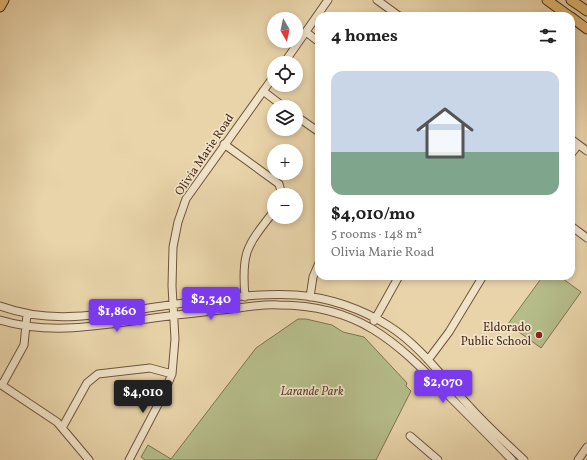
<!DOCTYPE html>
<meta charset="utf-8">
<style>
body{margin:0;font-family:Vollkorn,serif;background:#f6f6f6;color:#222;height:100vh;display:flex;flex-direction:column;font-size:15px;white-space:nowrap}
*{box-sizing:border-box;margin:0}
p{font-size:13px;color:#767676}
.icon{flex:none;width:22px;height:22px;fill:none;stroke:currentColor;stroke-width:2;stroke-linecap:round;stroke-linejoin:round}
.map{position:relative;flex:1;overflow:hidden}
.drawer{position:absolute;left:315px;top:12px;width:260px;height:268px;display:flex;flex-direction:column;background:#fff;border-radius:12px;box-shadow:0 2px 6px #0003}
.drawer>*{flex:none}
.needle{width:26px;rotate:171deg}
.tools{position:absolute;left:267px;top:12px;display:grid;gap:8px}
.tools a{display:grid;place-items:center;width:36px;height:36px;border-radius:50%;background:#fff;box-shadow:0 2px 6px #0003;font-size:20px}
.price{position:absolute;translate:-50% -34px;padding:0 9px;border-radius:4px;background:#7c3aed;color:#fff;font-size:13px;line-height:26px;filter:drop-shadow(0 1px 2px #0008)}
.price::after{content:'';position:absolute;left:50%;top:24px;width:12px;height:9px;margin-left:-6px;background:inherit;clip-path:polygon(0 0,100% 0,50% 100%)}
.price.current{background:#222;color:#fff}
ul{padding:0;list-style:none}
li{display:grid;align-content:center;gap:8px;height:212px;padding:0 16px}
li span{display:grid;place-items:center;height:124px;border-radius:12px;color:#555}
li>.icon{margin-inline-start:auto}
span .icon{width:72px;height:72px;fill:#fffc;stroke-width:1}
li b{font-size:17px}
h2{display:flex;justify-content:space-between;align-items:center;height:48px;padding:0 16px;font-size:17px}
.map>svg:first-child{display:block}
.green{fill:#b5bd8a;stroke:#7e7452}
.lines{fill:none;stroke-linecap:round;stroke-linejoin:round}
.minor-casing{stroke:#70543d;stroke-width:9}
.major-casing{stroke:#482a19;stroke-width:11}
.minor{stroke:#f1e3c8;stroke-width:7}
.major{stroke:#e4ba75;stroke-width:9}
.poi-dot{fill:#8f2418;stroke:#f1e3c8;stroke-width:1.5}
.labels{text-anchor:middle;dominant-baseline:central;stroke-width:3.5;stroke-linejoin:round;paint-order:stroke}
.street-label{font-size:12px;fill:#482a19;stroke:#f1e3c8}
.poi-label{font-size:12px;fill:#482a19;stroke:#f1e3c8;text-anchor:end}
.park-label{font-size:12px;font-style:italic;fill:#5e4730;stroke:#f1e3c8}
</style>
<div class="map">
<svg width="587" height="460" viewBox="0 0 587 460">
<rect width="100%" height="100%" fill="#e9d4aa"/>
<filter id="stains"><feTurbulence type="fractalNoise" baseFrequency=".005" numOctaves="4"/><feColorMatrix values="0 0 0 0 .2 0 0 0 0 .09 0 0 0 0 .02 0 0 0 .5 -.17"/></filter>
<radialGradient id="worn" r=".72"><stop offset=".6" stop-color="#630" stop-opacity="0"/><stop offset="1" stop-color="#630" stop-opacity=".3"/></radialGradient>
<path class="green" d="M543,276H559L581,292L541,348L508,324Z
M298,319H306L332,325L343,332L364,337L407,383L406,386L411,391L376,460H145L141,457L148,445L171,459L256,348Z"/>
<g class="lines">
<g class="minor-casing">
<path id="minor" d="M377,0L399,16
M306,32L319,42
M284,63L328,0
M263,91L284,107
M296,116L319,132
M571,139L587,151
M224,144L279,184L282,195
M571,154L578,145
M571,226L587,238
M245,297C241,251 247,246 274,211
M310,297L313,277L319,263
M0,306C44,322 82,317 128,311C181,304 243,292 296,295C328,297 362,309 389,326C422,347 444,380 470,407C487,426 506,443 524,460
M0,320C49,335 97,326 147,319C174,315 203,312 231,309C246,307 263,304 279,305C357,305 395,340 446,393C468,415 490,437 512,460
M374,321L399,276
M428,360L449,332L483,276
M0,384L57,422L89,460
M2,385L24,345L27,314
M62,428L87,383L98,374L150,368L172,374
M410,436L438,460
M129,460L163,395L172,374L175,339L172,286L173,247L178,222L186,199L274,76
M578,460L587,447"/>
</g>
<g class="major-casing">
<path id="major" d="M547,0L569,16
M571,0L587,11
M0,7L4,0
M571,17L587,29"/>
</g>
<use href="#minor" class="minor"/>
<use href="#major" class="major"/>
</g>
<circle class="poi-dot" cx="539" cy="335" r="4"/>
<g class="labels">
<g class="street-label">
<text transform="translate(205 155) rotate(-56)">Olivia Marie Road</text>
</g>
<g class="poi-label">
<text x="531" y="328">Eldorado<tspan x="531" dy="14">Public School</tspan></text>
</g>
<g class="park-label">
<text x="312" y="392">Larande Park</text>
</g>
</g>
<rect width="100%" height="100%" filter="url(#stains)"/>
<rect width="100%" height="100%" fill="url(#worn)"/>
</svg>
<div class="tools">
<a><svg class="needle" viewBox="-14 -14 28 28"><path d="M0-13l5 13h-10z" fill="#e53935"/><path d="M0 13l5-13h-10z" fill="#767676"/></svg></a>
<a><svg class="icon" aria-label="locate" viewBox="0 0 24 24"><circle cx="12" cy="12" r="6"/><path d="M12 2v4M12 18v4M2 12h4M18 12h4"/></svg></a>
<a><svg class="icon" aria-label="layers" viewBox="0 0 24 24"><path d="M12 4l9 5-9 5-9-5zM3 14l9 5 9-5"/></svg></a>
<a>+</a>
<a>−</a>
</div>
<b class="price" style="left:211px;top:321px">$2,340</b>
<b class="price" style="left:117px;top:333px">$1,860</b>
<b class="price" style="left:443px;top:404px">$2,070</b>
<b class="price current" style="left:143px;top:414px">$4,010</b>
<section class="drawer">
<h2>4 homes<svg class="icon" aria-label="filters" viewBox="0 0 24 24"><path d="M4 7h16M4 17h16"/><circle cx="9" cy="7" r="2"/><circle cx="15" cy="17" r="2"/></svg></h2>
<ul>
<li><span style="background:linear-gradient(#c9d6e8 65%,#7fa58c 0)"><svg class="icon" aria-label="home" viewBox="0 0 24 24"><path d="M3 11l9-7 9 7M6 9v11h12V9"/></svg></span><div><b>$4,010/mo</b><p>5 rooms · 148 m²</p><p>Olivia Marie Road</p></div></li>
</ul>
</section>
</div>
